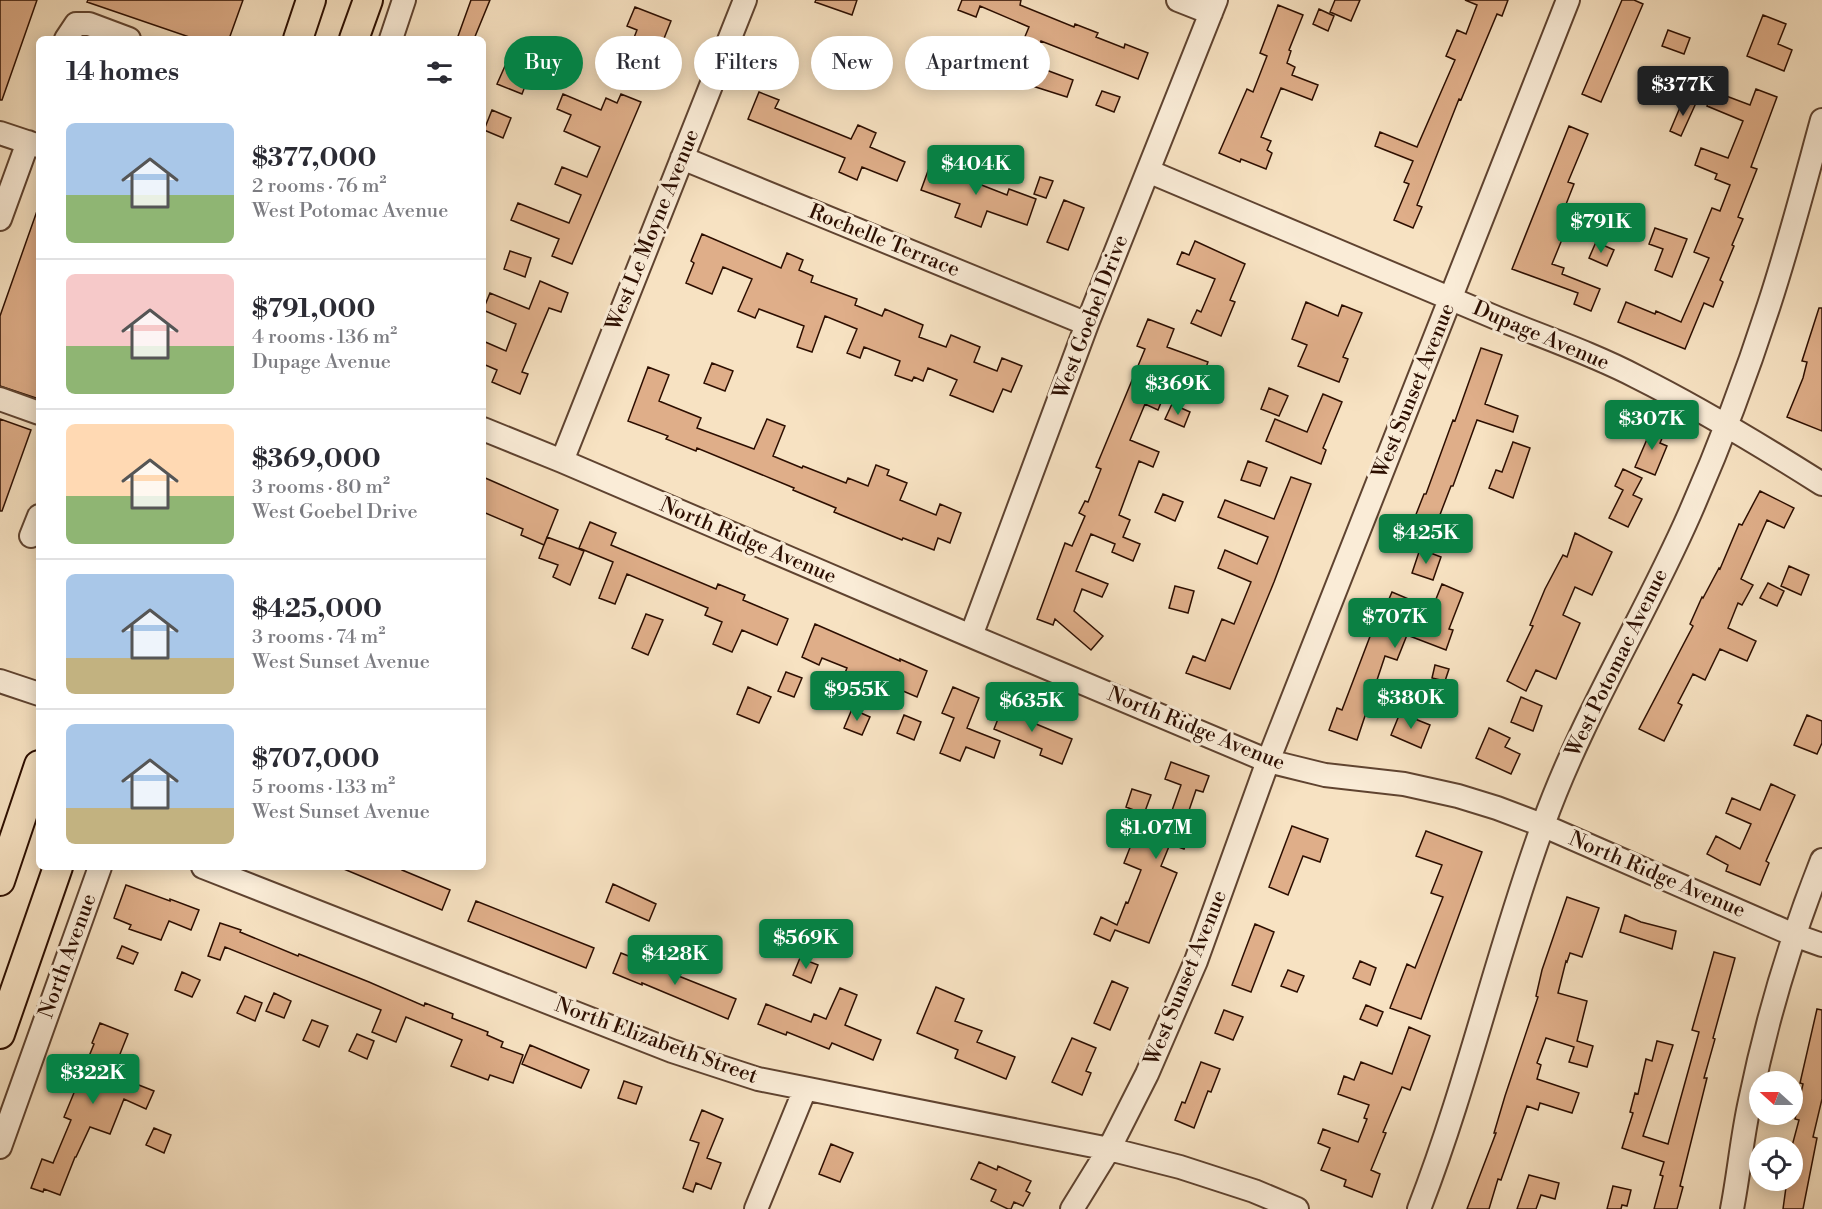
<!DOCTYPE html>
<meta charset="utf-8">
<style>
body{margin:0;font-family:"Libre Bodoni",serif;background:#f7f7f7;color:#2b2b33;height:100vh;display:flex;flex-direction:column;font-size:22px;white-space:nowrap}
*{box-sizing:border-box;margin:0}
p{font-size:20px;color:#7c7c81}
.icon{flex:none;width:33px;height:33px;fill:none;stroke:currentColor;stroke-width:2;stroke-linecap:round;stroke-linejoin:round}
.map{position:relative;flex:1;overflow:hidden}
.panel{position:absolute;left:36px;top:36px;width:450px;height:834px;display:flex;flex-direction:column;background:#fff;border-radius:9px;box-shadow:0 3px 15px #0003}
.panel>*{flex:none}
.guide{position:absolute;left:504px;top:36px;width:570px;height:54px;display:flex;gap:12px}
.needle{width:39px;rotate:291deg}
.buttons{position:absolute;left:1749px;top:1071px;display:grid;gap:12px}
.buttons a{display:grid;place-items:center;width:54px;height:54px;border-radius:50%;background:#fff;box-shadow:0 3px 15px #0003;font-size:30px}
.price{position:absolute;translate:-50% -51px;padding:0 14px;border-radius:6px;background:#0b8043;color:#fff;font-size:20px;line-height:39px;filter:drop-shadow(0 2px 3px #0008)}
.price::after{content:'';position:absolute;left:50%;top:36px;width:18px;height:14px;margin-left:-9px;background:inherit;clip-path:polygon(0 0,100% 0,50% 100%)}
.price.active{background:#222;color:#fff}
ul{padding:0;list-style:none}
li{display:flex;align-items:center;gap:18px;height:150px;padding:0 30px}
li+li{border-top:2px solid #e1e1e2}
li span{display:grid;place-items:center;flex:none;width:168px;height:120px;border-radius:9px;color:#555}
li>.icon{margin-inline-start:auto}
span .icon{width:72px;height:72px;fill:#fffc;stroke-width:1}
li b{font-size:26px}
h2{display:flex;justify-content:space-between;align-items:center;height:72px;padding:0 30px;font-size:26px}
.tag{padding:0 21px;border-radius:27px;background:#fff;box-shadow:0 3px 15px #0003;font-size:21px;line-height:54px}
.tag.active{background:#0b8043;color:#fff}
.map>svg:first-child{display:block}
.building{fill:#dfae89;stroke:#2c0e00;stroke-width:1.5}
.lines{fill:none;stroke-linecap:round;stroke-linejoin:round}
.minor-casing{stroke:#5f4330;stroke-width:26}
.major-casing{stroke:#2c0e00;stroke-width:32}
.minor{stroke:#faecd7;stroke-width:22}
.major{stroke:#f7e2c2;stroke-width:28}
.labels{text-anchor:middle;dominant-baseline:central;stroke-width:6;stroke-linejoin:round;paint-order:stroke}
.street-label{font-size:21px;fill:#2c0e00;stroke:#faecd7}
</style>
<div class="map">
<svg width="1822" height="1209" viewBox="0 0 1822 1209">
<rect width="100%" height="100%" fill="#f7e2c2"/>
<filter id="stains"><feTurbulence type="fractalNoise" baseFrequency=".00333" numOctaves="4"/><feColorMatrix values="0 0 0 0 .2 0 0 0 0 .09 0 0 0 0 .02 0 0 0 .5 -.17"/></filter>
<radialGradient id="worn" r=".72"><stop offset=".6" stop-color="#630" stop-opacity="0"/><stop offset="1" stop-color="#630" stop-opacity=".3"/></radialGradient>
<path class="building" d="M0,0H37L2,100H0Z
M88,0H243L229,39H195L87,2Z
M471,0H490L474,39H457Z
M816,0H857L852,15L815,2Z
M962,0H1021L1020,5L1074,27L1075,24L1098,33L1096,37L1124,48L1125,44L1148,53L1138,79L1041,41L1037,52L1021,46L1029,27L980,6L976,17L958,10Z
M1335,0H1360L1351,21L1330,12Z
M1465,0H1508L1502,16L1497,14L1461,100L1459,99L1417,205L1422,207L1413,228L1394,220L1409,184L1404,182L1413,161L1375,146L1380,132L1417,147L1455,60L1446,56L1457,30L1466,34L1477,5Z
M1622,0H1634L1643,4L1601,102L1582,94Z
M1278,5L1303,15L1289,50L1291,51L1287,63L1295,67L1292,75L1318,85L1312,100L1281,88L1261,137L1271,141L1267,150L1272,153L1266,169L1241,159L1240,162L1219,153L1247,89L1253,92L1267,56L1260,53Z
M635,7L671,21L663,41L656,38L637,84L619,76L637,30L627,26Z
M1319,9L1334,16L1328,31L1313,24Z
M1763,15L1786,24L1778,44L1792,50L1784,71L1747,56Z
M1668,30L1690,38L1684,54L1662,46Z
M1030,64L1073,80L1067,97L1023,83Z
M505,66L529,76L522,94L497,84Z
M1667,67L1685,74L1678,92L1660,85Z
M1756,89L1777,97L1751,167L1757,169L1738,217L1743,219L1732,245L1734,246L1720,280L1723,282L1713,307L1704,303L1685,349L1618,322L1626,302L1655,314L1656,311L1681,322L1709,258L1694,252L1712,208L1720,211L1730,185L1715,179L1717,174L1695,165L1701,148L1728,158L1743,121L1707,106L1713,91L1750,105Z
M1102,91L1120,97L1114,112L1096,105Z
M759,92L779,100L775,108L851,139L858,125L876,133L870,147L905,162L897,181L862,167L857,180L839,172L845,158L748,119Z
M563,94L601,110L606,98L617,103L621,94L641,102L572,264L552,256L559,239L511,220L518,203L569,223L581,195L555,184L562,167L587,177L600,147L564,131L571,115L557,109Z
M1684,98L1696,103L1681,136L1670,131Z
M492,110L511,118L503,138L484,130Z
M1569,126L1588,134L1568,182L1574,184L1561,217L1570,220L1552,264L1564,268L1562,274L1600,289L1591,311L1574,304L1578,293L1512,269Z
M932,160L981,179L979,184L1007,195L1009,189L1036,199L1027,225L987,211L981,227L955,217L960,204L921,190Z
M1040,177L1053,181L1046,198L1034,194Z
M1064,200L1084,208L1068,250L1047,242Z
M37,211H39V399L0,386V316Z
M1655,228L1687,239L1672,277L1655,270L1663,249L1649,244Z
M702,234L781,268L787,253L803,260L799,270L813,276L811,282L857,299L855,305L882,316L885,309L923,325L919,337L946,347L951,335L980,347L974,362L997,371L1002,358L1022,366L1011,392L1003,389L993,412L950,395L957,380L928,368L923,381L914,377L912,381L895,375L900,361L864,347L860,358L847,353L857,329L825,316L812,352L797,347L804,326L759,309L755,318L738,311L752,279L723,267L712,294L686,283L694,263L691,261Z
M1195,241L1245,264L1230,300L1235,302L1221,336L1191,323L1197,310L1201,312L1215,279L1177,264L1182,252L1189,255Z
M1596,242L1614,250L1607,266L1589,258Z
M510,251L531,258L525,277L504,269Z
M540,281L568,293L561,312L549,308L522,372L528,374L520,394L492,382L497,370L483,364V341L506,351L516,324L483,310L490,293L529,309Z
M1306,302L1338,316L1342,305L1362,313L1343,357L1348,359L1339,382L1298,366L1307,345L1292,339Z
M1819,308H1822V431L1787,417L1803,378L1807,362L1802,361Z
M1148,319L1174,329L1167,347L1208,362L1201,381L1174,371L1158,410L1145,404L1130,440L1159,452L1153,467L1139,461L1119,515L1130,520L1123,537L1140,544L1133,561L1112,552L1115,544L1091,534L1076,571L1108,584L1102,597L1082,589L1074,611L1103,636L1091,650L1055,619L1053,625L1037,619L1065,543L1072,546L1085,516L1079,513L1085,501L1088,502L1101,469L1096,467L1101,455L1145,349L1137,346Z
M1481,348L1502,355L1485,404L1518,416L1513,432L1477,420L1453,486H1451L1436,525L1415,517L1424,494H1426L1453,420L1455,421Z
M712,363L733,371L725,391L704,383Z
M648,367L669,375L659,401L701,418L697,428L754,449L767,419L785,426L773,456L802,468L803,466L846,483L848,478L868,486L876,465L889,470L887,475L907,483L900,500L936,515L940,504L961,513L950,543L938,538L934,550L903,538L902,540L834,512L836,508L793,490L794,488L697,448L696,451L666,439L668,436L628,421Z
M1269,388L1288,396L1279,416L1261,409Z
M1323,394L1342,402L1323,448L1326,450L1321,464L1266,441L1275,419L1307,432Z
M1172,404L1190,412L1184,427L1165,419Z
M0,419L31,430L2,511H0Z
M1654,423L1666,429L1660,443L1667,446L1655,475L1635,467Z
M1513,442L1530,448L1513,498L1489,488L1496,470L1502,472Z
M1248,461L1267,468L1260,486L1241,480Z
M1623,469L1642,478L1633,495L1642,499L1628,527L1609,518L1623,490L1615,486Z
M483,477L558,510L544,545L521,535L523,529L483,512Z
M1291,477L1311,484L1274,582L1230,689L1186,673L1193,656L1205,661L1222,619L1234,624L1251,582L1218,568L1225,550L1257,564L1268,537L1218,517L1225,500L1274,519Z
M1760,491L1794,508L1784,528L1767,520L1741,579L1753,585L1742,605L1738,603L1728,628L1756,641L1747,661L1720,649L1705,680L1693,674L1678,703L1682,705L1664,741L1639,729L1693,626L1690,624L1702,597L1703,598L1719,568L1720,569L1739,524L1742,525Z
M1163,494L1183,502L1175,521L1155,512Z
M590,522L616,533L611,545L716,589L718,584L745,595L743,600L788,619L777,645L742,630L732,652L713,644L722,622L705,615L708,608L627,574L615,604L599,598L613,562L579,548Z
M1575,533L1612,552L1592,595L1575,587L1563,615L1580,623L1556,679L1536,670L1526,691L1507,681L1533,626L1530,625L1545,589L1563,555L1567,557Z
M547,537L584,551L570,585L553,577L558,565L539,558Z
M1420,549L1441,557L1433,580L1412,573Z
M1789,566L1809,575L1801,595L1781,586Z
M1768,583L1784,591L1777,606L1760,598Z
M1442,584L1463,593L1449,629L1453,630L1446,650L1407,635L1397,660L1385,656L1357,740L1329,730L1337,708L1342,710L1374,626L1377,627L1392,592L1432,609Z
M1175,586L1194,591L1188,613L1169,608Z
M646,614L663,620L648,655L632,648Z
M815,624L900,661V659L927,671L917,697L868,676L857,701L837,693L847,668L822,658L819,665L802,657Z
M1435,665L1449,669L1445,681L1432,678Z
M786,672L802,678L794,697L778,691Z
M748,687L771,697L759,723L737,714Z
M953,687L979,698L967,728L1000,741L994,758L966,747L960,761L940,753L954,718L942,713Z
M1521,697L1542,706L1533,731L1511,722Z
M1005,701L1033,713L1029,721L1072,739L1062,764L1040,755L1042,749L994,729Z
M852,709L870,717L862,735L844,728Z
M1400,713L1430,725L1421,748L1391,735Z
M904,715L921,722L914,740L897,733Z
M1807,715L1822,721V743L1817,754L1794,745Z
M1489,728L1510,738L1505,747L1520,754L1511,774L1476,758Z
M1171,762L1209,776L1203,792L1196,790L1184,825L1192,828L1184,849L1170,844L1161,866L1177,873L1149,943L1115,930L1110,941L1094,934L1101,917L1117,925L1126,902L1128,903L1141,870L1124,863L1131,845L1135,847L1147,812L1169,819L1181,785L1165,779Z
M1771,784L1795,795L1766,861L1769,863L1760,885L1726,871L1728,865L1707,854L1716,836L1740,849L1751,824L1726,813L1732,798L1760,810Z
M1132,789L1151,795L1144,814L1126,807Z
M1292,826L1328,839L1320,862L1303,856L1288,895L1269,887Z
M1426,831L1482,852L1421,1019L1390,1008L1407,964L1415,968L1443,897L1431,893L1442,865L1416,856Z
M339,867H403L402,870L450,890L442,910Z
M613,884L656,904L649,921L606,902Z
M126,885L170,901V899L199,910L191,930L169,921L161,940L129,929L131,925L114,918Z
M1567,897L1599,908L1582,957L1570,953L1567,962L1566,961L1558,993L1587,1001L1577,1041L1593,1046L1587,1067L1569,1062L1574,1047L1546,1038L1537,1063L1541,1065L1537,1079L1579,1093L1572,1113L1540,1103L1538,1110L1527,1106L1501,1180L1498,1179L1489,1209H1467L1496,1133H1494L1505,1096L1538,997L1536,996L1542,970Z
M476,901L594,948L586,968L468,921Z
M1625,915L1641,922L1676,931L1672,949L1620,932Z
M220,923L241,930L240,932L298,956L299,954L369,982L424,1006L425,1003L453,1014L452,1018L488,1032L487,1035L503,1042L501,1047L523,1055L513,1083L490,1075L488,1080L451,1066L462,1040L406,1017L396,1042L372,1032L381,1010L225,947L220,960L208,956Z
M1255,924L1274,932L1251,992L1232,985Z
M701,937L718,944L711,962L693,954Z
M122,946L138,953L133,964L117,958Z
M1714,952L1735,958L1713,1038L1715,1039L1704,1078H1707L1680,1186L1683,1187L1677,1209H1654L1663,1176L1660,1175L1664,1162L1622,1148L1633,1113L1630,1112L1635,1093L1638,1094L1646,1059L1652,1061L1657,1041L1673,1045L1643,1136L1668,1144L1699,1032L1692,1030Z
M621,953L736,999L728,1019L642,983V985L613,973Z
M800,958L818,965L811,983L793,975Z
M1360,961L1376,968L1370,985L1353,978Z
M1288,970L1304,976L1297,992L1281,986Z
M182,972L200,980L192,997L175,990Z
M1112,981L1128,988L1110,1030L1094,1023Z
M936,987L964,999L955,1021L982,1031L977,1042L1015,1057L1006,1079L955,1058L958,1050L917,1033Z
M840,988L857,995L845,1025L881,1040L873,1060L832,1043L829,1049L787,1032L786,1035L758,1024L766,1004L811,1022L814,1014L826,1019Z
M274,993L291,1001L284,1018L266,1011Z
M245,996L262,1003L255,1021L237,1013Z
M1366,1005L1383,1012L1377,1026L1360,1019Z
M1817,1009L1822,1010V1099L1813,1137L1817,1138L1803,1209H1783L1787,1180H1792V1146L1799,1120L1795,1119L1803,1084L1800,1083Z
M1224,1010L1243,1017L1233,1040L1215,1033Z
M312,1020L328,1026L319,1047L303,1040Z
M100,1023L128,1034L116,1064L126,1068L121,1078L154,1091L146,1109L124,1099L110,1134L90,1127L76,1157H75L60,1195L44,1189L43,1192L31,1188L42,1159L53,1163L71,1120L64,1117L94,1044L92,1043Z
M1409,1027L1430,1036L1410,1090L1402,1087L1383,1132L1386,1133L1371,1170L1380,1174L1372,1197L1344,1186L1346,1180L1321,1170L1330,1148L1318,1143L1323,1129L1358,1142L1367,1119L1364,1118L1369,1105L1338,1094L1344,1076L1354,1080L1361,1062L1392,1074Z
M357,1034L374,1041L367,1059L349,1051Z
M1072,1038L1096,1048L1086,1071L1091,1073L1082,1095L1052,1082Z
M530,1045L589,1070L581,1088L522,1064Z
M1201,1062L1220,1069L1211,1092L1208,1091L1194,1128L1175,1120L1182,1102L1185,1103Z
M624,1081L642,1087L636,1104L618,1098Z
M702,1110L723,1119L707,1158L721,1163L711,1189L696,1183L693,1192L683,1188L699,1143L690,1140Z
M154,1128L171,1135L164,1153L146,1145Z
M831,1144L853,1153L840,1182L819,1174Z
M979,1162L997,1170L998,1166L1031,1181L1026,1191L1030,1193L1023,1206L1014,1202L1011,1209H1008L991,1201L996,1190L971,1179Z
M1529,1175L1559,1183L1555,1199L1541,1195L1536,1209H1517Z
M1613,1186L1631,1190L1627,1206L1622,1205L1621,1209H1607Z"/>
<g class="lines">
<g class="minor-casing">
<path id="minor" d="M1178,0L1211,13
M66,39L76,24H89L129,39
M391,39L404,0
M0,133L39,146
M682,158L1087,324
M1148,171C1265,220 1382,270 1499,319C1546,338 1593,354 1637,377C1701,409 1762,446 1822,484
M0,219L28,142
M0,399L39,413
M483,429L562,461L971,636L1268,761L1325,775L1404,784L1458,796L1497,808L1542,825L1794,935L1822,945
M562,461L745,0
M31,536L39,516
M971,636L1087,324L1216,0
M0,681L39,694
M203,867L672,1051L758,1079L1109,1149L1180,1167L1254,1191L1297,1209
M0,1147L100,867
M756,1209L805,1089
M1072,1209L1109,1149L1147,1074L1196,961L1268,761L1568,0
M1419,1209C1468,1083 1497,951 1543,825C1582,716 1644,618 1690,513C1720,445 1746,376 1769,305C1789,244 1805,182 1822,120
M1732,1209C1739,1173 1742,1137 1750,1101C1767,1018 1791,938 1822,860"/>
</g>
<g class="major-casing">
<path id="major" d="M298,39L311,0
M354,39L368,0
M0,881L39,765
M0,1034L58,867"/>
</g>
<use href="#minor" class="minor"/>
<use href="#major" class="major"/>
</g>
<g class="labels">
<g class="street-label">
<text transform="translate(653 230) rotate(-68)">West Le Moyne Avenue</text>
<text transform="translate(884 241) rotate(22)">Rochelle Terrace</text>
<text transform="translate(1091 317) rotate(-69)">West Goebel Drive</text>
<text transform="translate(1541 336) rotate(23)">Dupage Avenue</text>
<text transform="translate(1414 391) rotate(-68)">West Sunset Avenue</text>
<text transform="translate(748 541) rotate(23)">North Ridge Avenue</text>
<text transform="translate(1617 663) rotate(-64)">West Potomac Avenue</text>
<text transform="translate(1196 729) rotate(22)">North Ridge Avenue</text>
<text transform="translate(1657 875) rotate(23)">North Ridge Avenue</text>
<text transform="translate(68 956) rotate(-70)">North Avenue</text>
<text transform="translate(1186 978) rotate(-68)">West Sunset Avenue</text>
<text transform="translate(656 1041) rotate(20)">North Elizabeth Street</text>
</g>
</g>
<rect width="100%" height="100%" filter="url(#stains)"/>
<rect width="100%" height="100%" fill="url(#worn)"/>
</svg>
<div class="buttons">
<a><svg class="needle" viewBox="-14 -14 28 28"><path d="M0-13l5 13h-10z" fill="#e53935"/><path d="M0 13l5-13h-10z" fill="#7c7c81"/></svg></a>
<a><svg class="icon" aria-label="locate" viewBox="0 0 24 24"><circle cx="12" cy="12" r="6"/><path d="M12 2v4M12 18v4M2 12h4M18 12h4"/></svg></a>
</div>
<b class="price active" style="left:1683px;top:117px">$377K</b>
<b class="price" style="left:976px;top:196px">$404K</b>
<b class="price" style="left:1601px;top:254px">$791K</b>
<b class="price" style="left:1178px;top:416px">$369K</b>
<b class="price" style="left:1652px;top:451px">$307K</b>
<b class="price" style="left:1426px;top:565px">$425K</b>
<b class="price" style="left:1395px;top:649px">$707K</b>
<b class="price" style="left:857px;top:722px">$955K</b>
<b class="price" style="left:1411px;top:730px">$380K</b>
<b class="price" style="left:1032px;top:733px">$635K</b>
<b class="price" style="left:1156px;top:860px">$1.07M</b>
<b class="price" style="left:806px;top:970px">$569K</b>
<b class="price" style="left:675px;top:986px">$428K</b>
<b class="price" style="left:93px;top:1105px">$322K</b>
<div class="guide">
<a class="tag active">Buy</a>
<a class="tag">Rent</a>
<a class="tag">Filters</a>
<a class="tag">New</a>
<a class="tag">Apartment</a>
</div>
<section class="panel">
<h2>14 homes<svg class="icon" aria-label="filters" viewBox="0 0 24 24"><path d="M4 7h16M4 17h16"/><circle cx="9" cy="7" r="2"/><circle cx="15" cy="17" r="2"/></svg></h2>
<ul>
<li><span style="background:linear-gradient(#a9c7e8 60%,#8fb573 0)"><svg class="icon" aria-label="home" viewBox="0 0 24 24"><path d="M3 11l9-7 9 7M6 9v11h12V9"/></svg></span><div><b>$377,000</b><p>2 rooms · 76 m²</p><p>West Potomac Avenue</p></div></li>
<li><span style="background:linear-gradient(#f6c9c9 60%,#8fb573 0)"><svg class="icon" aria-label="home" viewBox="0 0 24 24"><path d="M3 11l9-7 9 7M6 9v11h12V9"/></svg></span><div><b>$791,000</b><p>4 rooms · 136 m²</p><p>Dupage Avenue</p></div></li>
<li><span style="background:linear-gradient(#ffd9b3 60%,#8fb573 0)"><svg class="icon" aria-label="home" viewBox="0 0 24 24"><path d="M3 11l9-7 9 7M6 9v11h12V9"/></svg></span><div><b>$369,000</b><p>3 rooms · 80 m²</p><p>West Goebel Drive</p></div></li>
<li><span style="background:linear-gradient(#a9c7e8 70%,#c2b280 0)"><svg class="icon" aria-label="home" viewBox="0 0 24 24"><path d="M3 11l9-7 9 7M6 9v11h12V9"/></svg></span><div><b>$425,000</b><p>3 rooms · 74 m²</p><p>West Sunset Avenue</p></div></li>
<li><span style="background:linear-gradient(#a9c7e8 70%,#c2b280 0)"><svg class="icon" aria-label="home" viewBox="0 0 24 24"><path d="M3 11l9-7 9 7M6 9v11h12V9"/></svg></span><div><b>$707,000</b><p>5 rooms · 133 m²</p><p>West Sunset Avenue</p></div></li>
</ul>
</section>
</div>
